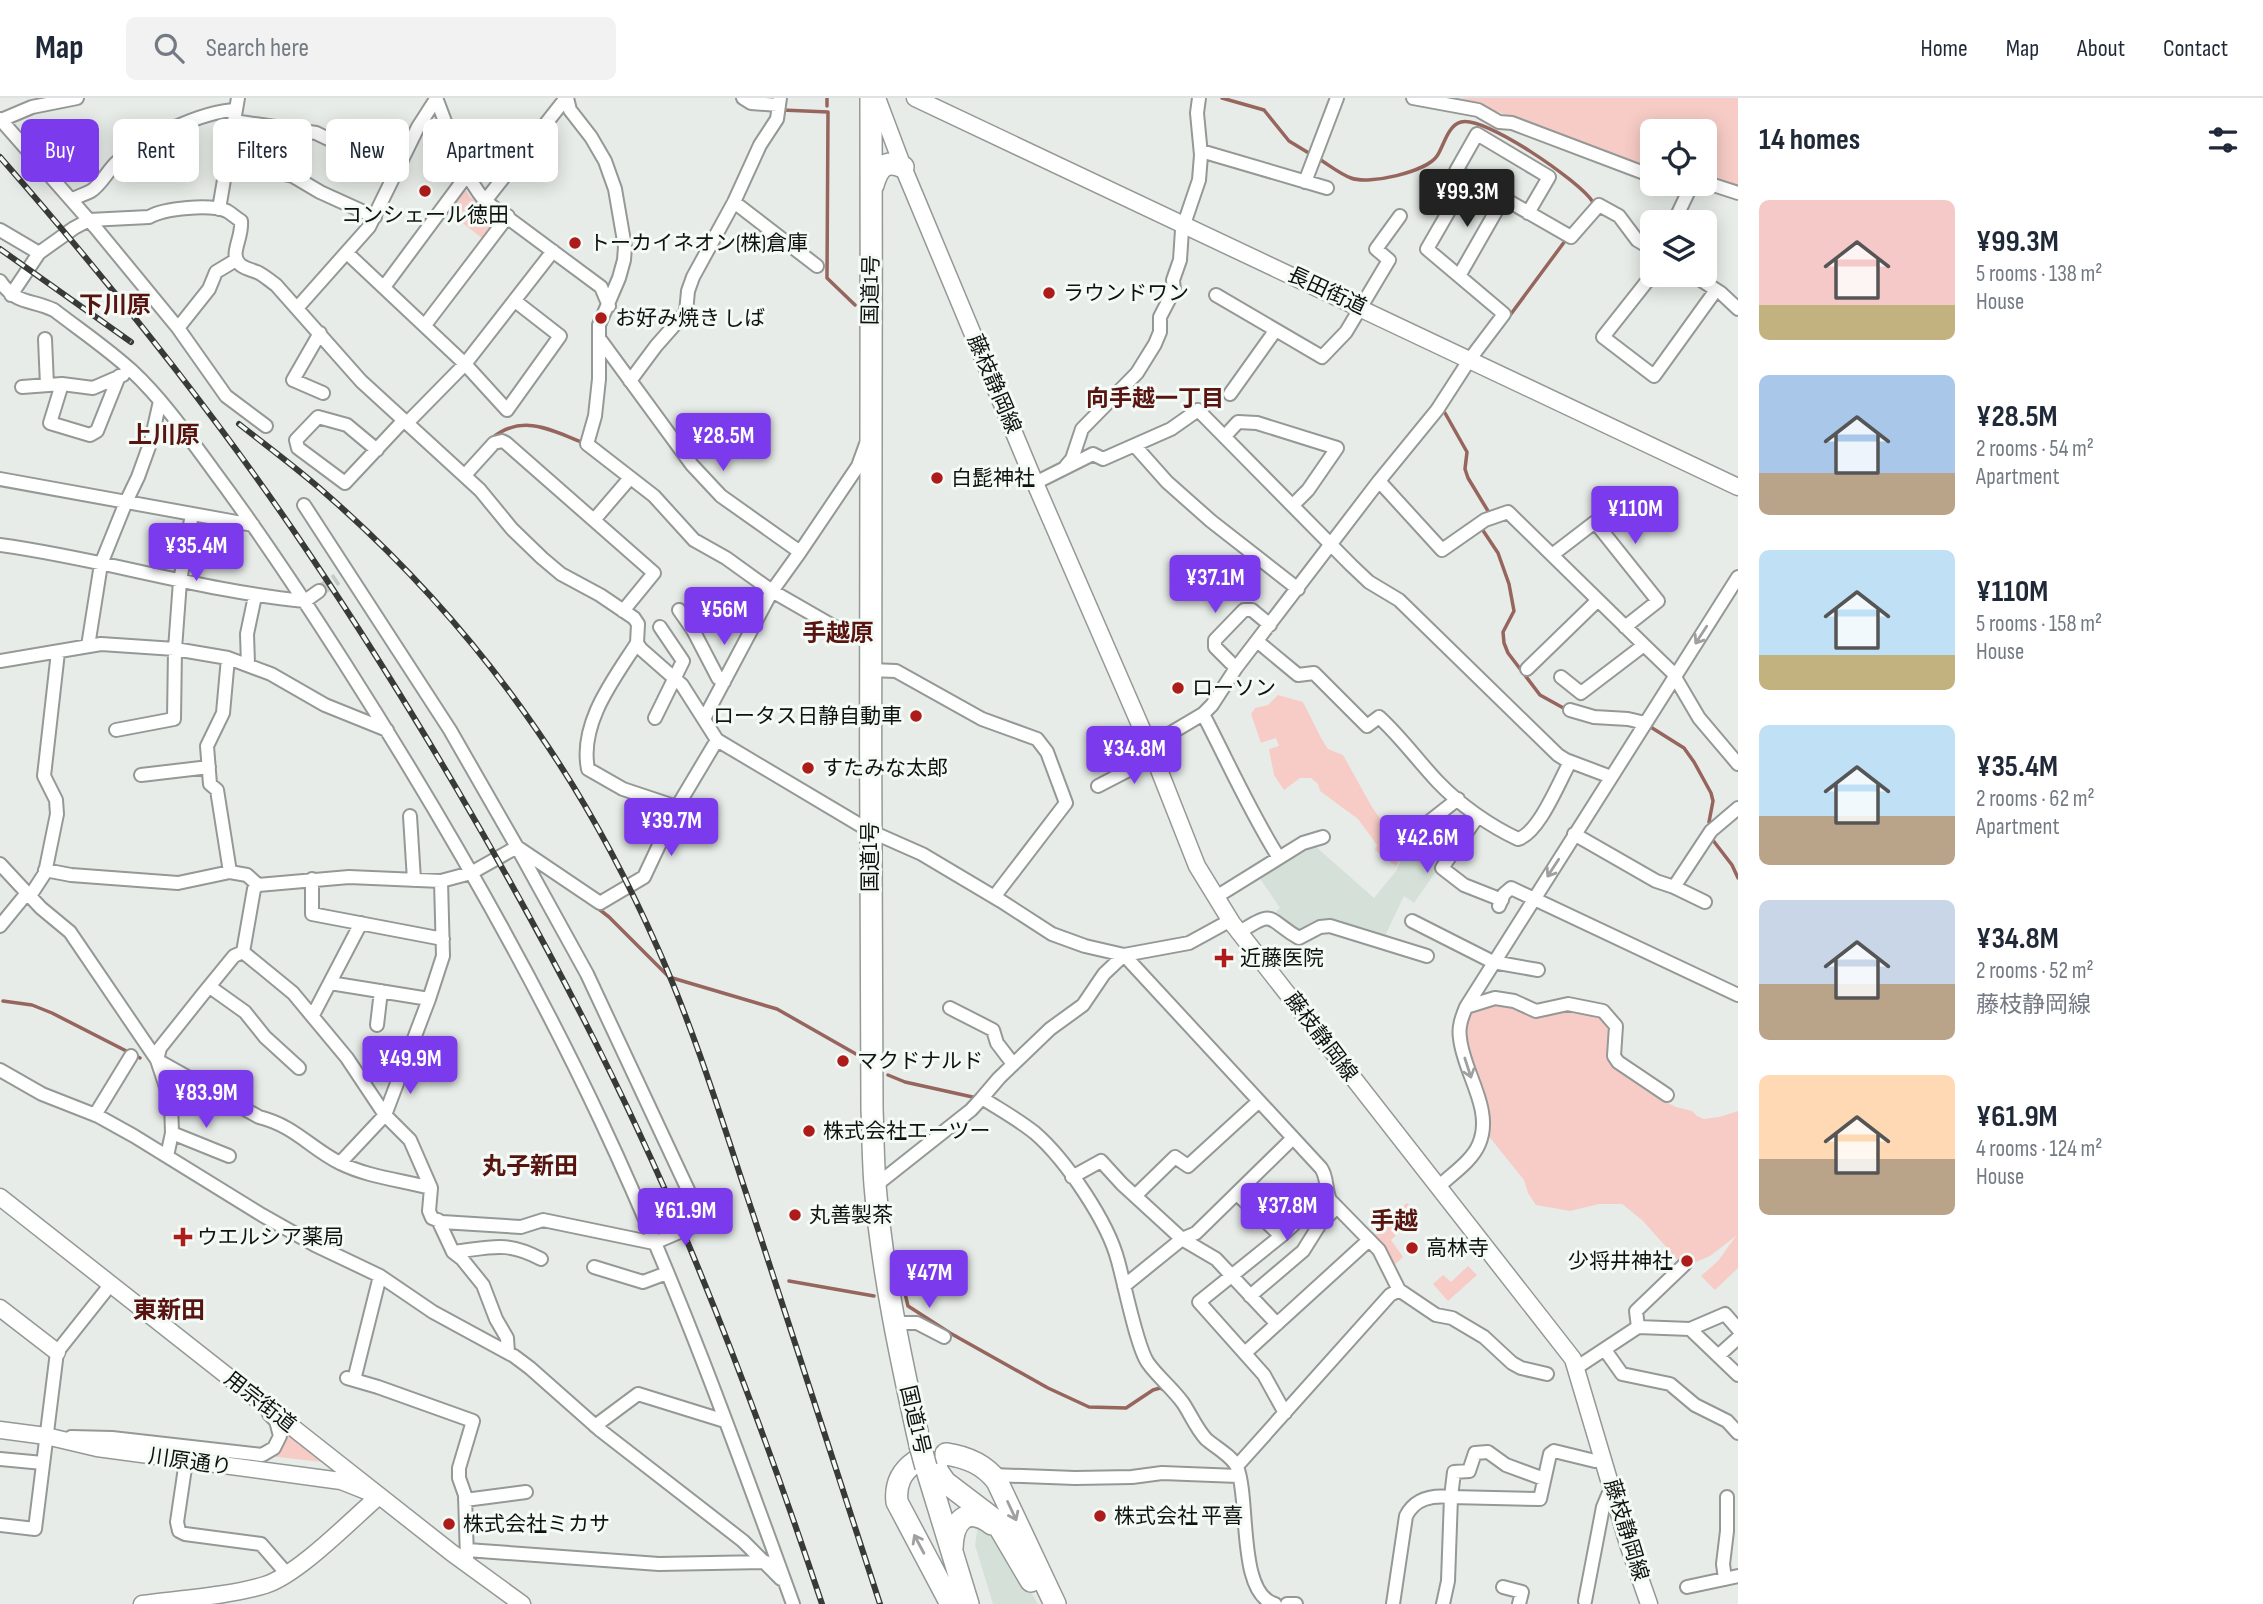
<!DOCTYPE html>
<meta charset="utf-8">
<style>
body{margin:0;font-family:"Sofia Sans Condensed","Noto Sans JP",sans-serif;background:#f2f2f3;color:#1f2937;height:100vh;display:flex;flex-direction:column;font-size:26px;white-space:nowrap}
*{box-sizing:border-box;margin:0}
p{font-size:23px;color:#747a83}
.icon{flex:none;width:38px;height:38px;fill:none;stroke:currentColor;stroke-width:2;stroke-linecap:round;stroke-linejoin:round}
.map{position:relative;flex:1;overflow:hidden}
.details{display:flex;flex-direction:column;background:#fff;width:525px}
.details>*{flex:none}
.top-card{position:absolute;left:21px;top:21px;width:665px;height:63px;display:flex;gap:14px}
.tools{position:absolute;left:1640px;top:21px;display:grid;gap:14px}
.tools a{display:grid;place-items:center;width:77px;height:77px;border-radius:10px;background:#fff;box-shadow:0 4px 18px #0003;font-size:35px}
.price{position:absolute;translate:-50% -60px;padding:0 16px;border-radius:7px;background:#7c3aed;color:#fff;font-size:23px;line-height:46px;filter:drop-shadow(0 2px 4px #0008)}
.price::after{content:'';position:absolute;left:50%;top:42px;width:21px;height:16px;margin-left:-10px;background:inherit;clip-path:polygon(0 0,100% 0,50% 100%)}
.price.active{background:#222;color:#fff}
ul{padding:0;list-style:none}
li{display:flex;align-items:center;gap:21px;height:175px;padding:0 21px}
li span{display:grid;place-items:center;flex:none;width:196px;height:140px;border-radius:10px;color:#555}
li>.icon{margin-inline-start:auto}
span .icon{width:84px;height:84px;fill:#fffc;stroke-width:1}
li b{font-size:30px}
h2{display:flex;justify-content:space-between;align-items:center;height:84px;padding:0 21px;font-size:30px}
.tag{padding:0 24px;border-radius:10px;background:#fff;box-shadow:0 4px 18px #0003;font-size:24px;line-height:63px}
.tag.active{background:#7c3aed;color:#fff}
header{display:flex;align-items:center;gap:42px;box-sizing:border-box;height:98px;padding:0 35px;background:#fff;border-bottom:2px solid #e0e1e3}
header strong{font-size:33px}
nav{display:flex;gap:38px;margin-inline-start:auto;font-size:24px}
.search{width:490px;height:63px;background:#f2f2f3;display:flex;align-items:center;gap:18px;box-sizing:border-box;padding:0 24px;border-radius:10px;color:#747a83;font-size:26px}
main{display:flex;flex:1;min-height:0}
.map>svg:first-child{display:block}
.built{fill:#d5e1d8}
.green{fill:#f7ccc6}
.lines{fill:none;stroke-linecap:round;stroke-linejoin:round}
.stream{stroke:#96655d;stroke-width:3.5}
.street-tunnel{stroke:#c7cbc8;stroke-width:12;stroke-dasharray:12 6;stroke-linecap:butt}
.street-casing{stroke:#949995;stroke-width:16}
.secondary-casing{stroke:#949995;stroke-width:19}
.highway-casing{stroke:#949995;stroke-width:24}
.street{stroke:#fff;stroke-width:12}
.secondary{stroke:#fff;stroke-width:16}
.highway{stroke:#fff;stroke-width:21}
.rail-casing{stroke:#383a38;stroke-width:6}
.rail{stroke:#f4faf5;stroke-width:3.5;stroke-dasharray:10;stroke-linecap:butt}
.highway-bridge-casing{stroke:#949995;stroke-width:24;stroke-linecap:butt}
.highway-bridge{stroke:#fff;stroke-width:21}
.oneway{stroke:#9fa09f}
.poi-dot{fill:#ad1c1a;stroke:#f4faf5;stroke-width:2.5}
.labels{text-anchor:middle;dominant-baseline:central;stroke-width:6;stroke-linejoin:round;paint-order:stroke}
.poi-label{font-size:21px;fill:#101210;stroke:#f4faf5;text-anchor:start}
.street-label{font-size:21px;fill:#101210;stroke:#f4faf5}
.neighbourhood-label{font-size:23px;font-weight:bold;fill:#581410;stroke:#f4faf5}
.quarter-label{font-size:24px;font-weight:bold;fill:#581410;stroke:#f4faf5}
</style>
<header>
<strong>Map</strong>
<div class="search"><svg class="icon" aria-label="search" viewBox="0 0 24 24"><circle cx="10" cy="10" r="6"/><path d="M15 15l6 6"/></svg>Search here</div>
<nav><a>Home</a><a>Map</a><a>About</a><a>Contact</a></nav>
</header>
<main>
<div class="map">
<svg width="1738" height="1506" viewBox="0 0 1738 1506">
<rect width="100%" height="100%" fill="#e7ece8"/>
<path class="built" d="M1412,742L1443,763L1414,805L1404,798L1384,840L1340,826L1300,838L1293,834L1276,813L1280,810L1259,779L1309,748H1315L1374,800L1396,773L1402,761L1403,750Z
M978,1427L998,1439L1038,1506H993L975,1447Z"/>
<path class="green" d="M1461,0H1738V87L1705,79L1704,33H1652V71Z
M466,93L470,99L499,120L483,141L446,112L460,95Z
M1278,597L1303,604L1321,640L1328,651L1343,657L1372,709L1398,746L1400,759L1396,768L1375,752L1377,747L1358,721L1320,693L1318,686L1311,680H1300L1284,692L1274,677L1269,651L1279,648L1276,640L1261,645L1251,616L1255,610L1268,607Z
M1489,903L1563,910L1601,917L1610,928L1615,967L1660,1001L1676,1009L1692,1013L1697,1018L1704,1021L1719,1019L1738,1013V1170L1715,1192L1701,1178L1718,1163L1736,1138L1710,1158L1684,1169L1642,1122L1622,1106H1599L1570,1113L1536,1107L1528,1095L1524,1082L1487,1036L1464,944L1463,930L1471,912Z
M1407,1105L1418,1117L1391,1142L1403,1159L1392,1169L1371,1136Z
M1468,1168L1477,1177L1448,1203L1433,1186L1443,1177L1451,1184Z
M282,1328L331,1365L269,1358Z"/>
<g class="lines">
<path class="stream" d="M827,0V8
M1222,0L1264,12L1289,43L1312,57
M782,12L828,14L827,180L855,207
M1319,61C1329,67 1340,76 1351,80C1369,87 1426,74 1437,58C1444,48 1447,28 1461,24C1484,17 1579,83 1592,103
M1508,220L1565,143
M1445,315L1467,354L1465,371L1468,380L1488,413
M492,340C521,316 550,331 581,344
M1482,431L1498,455L1509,486L1514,513L1503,534L1504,545L1508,555L1540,597L1567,612
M1649,628L1684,650L1694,664L1711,695L1713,703L1709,724
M1712,741L1732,767L1738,780
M595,808L609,819L669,879L777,911L856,956
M3,903L32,907L52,915L140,960
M888,977L905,984L977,1000
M898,1166L908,1208L950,1235L1048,1290L1089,1309L1126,1310L1153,1292L1160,1290L1166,1293
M789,1183L874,1198"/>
<path class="street-tunnel" d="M319,493L337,481"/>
<g class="street-casing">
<path id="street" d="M436,0C450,35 461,74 485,103L601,189L609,208
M567,0L570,12L591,39L605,63L615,91L625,149L624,162L619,180L599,227V281L595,318L587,346L654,398L694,442L726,460L772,493L852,539
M743,0L751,5L778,7
M1413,0L1478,12L1499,24L1512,25L1652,78
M0,21L95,129L178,230L226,298L266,328
M1,22L32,9L77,0
M234,23L316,35L397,74
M1201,53L1327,90
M228,62L293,78L320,94L375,119
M1305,84L1337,0
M1704,84L1738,95
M72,102C79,97 84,97 91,93C101,87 108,72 117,64C142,42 202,13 236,12
M485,103L566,0
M734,104L817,168
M219,111L238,0
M1528,115L1549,79L1477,36L1456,73L1571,139L1599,107L1619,118L1637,142L1652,151
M1674,124L1692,86
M0,132L39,155
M347,155L465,266L507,312L560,238L515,203
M1652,177L1603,239L1654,278L1716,192
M1693,177L1721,195L1738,211
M1459,178L1503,101
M0,183C16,207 31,201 54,212C80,232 108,251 132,273C163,302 188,338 213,372C260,435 303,500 345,566C438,712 526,864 600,1021C674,1178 734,1343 793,1506
M384,189L467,77
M11,197L39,155L74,130L89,122L149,119C165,110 210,106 227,113C232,116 236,120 241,123C242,134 238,141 236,152C233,167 245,170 257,174C264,177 270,183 276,187L361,283L480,392L512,431L542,460L561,476L600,497L634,520L638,526L637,545L641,551L682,587L717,642L870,733L922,756L1001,803L1052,836L1085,848L1124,857L1189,845L1231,822
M1216,197L1322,259L1346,234L1389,162L1376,151L1400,118
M298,209L369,129L418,29L436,1
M425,227L508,118
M178,230L209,191L216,174L236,162
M320,235L293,282L323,295
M599,240L692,367L721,398L800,454L772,493L705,619
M45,241L47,287
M630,283L656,248L686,214L688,193L693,179L734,104L760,47L777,21L780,0
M62,286L50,325L90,337L97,333L119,278
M22,289L62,286L93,290L123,277
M1230,296L1275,233
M407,325L465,266L553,153
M1225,338L1238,324L1257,325L1337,350L1308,392L1293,407
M1135,348L1167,384L1211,423L1298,491
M377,352L347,327L318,319L296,342L298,350L345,385L404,322
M1066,368L1072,361L1082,331L1137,275L1155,246L1160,234V219L1174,192L1173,182L1180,162L1182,132L1199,82L1201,57L1197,15L1199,0
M465,377L494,345L502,343L506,345L654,475L623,513
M0,381L253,427
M1379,383L1442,452L1485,422L1508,414L1644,547
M1035,385L1093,356L1103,361L1171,331L1198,312L1351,467L1369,484L1399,502L1558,657L1566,662L1611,679
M304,407L450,632L517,749L587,876L703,1124L654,1145L543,1122L521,1129L442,1124L432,1120L429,1113L431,1090
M594,422L630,380
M0,447C103,461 202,493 305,503L319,493
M800,454L858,368L866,346
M1552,457L1595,424L1658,503L1625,529
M679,512L693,532L718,580L724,584
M1257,543L1298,577L1314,575L1367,628L1379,619C1401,639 1418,663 1438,684C1460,707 1490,728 1518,741C1539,735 1559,684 1570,664
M637,545C614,581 579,625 588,671L623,691L677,709
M88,548L101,466L126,404L138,379L151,343L160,303
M228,560L223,615L207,648L210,686L217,692L230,774
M0,563L101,546L175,551L228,560L271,576L325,607L387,632
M248,566L247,536L255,498
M1236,570L1215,549V542L1244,512H1252L1270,527
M1527,571L1598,502
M870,572L896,573L982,621L1037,641L1047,654L1066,705L994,799
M1561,579L1581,595L1644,547L1672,574L1699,620L1738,666
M1570,612L1594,619L1628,621L1645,625
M1203,616C1228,664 1250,714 1279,760
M655,620L683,563L660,529
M116,632L174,621L175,551L180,483L192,416
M1149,648L1203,616L1212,607L1236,570L1379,383L1437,312L1470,261L1504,216L1427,151L1468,80
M141,677L209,669
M1098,688L1154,659
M410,718L414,782
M1478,718L1442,770L1464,787L1502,802
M1574,736L1656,783L1674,789L1705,804
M1403,744L1458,701
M0,766L41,810L70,834L157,962L171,1004L172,1035L167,1058
M45,772L71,777L178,785L230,774L247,777L258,787
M312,781V816L443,841
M1674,789L1711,733L1738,710
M30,798L45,775L57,716L56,702L44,678L58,554
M1216,799L1303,745L1323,739
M1499,808L1504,796L1511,790L1738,897
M1412,823L1493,864L1538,872
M0,828L27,795
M1240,834C1276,810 1267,822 1299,840L1320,829L1330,828L1427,858
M243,854L293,895L347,960L385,1017L410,1042L431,1090C401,1082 368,1079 340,1065C310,1050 295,1028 259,1019L157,962L160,950L203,896L234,858L243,854L254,791L258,787L349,779L441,783L471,775L517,749L600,805L644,779L677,709L717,642
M330,885L429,901L443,858L441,783
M210,889L245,914L265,939L299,970
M1466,909L1495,900L1514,903L1536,913L1568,906L1603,913L1616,928L1614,958L1618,964L1667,997
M950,910L993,932L997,945L1013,966
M313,917L361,825
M377,927L381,893
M0,972L42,996L98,1018L134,1038L262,1117L315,1147L380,1178L433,1214L514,1258L530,1270L600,1332L743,1443L781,1481
M982,1000L999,980L1050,931L1083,907L1104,876L1124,857L1321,1070C1328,1080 1325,1091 1330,1102L1379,1152L1399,1192L1436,1217L1452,1220L1484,1239L1512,1265L1521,1270L1547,1276
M95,1017L131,958
M172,1035L229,1058
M340,1065L385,1017L429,901
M1072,1079L1101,1063L1122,1086L1182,1141L1216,1161L1277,1226
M875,1088L971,1012L982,1000C999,1011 1019,1022 1035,1035C1066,1062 1108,1124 1118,1163C1124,1184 1137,1250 1148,1265C1158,1279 1173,1291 1183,1305C1191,1317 1196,1330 1206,1341C1215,1349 1232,1358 1237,1369C1250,1401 1237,1496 1275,1506
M1438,1089C1452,1076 1472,1063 1479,1046C1494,1011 1463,974 1460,940C1458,929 1462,919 1466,909L1738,479
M1237,1096L1281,1138
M1135,1098L1175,1059L1188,1068L1259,1003
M438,1122L453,1154L462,1161L483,1187L496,1221L507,1240L508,1255
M453,1154C490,1150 505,1142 541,1161
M594,1169L643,1184L667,1175
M1124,1188L1182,1141L1196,1135L1293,1040
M1250,1198L1303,1153L1320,1126L1337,1109
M903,1225H917L944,1239
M1638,1229L1636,1213L1685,1166
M1690,1231L1725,1216L1738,1231
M1605,1252L1622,1276L1670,1286L1695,1307L1727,1323L1738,1335
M1245,1255L1369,1142
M1718,1258L1738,1240
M1576,1270L1638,1229L1690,1231L1738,1277
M347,1280L378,1289L473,1323L459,1370V1380L465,1397L467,1460
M354,1282L380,1178
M1285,1315L1264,1277L1199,1204L1281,1138L1327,1096
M595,1328L638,1296L725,1323
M71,1339L112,1340L262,1357L274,1350L280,1338L276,1323L269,1316
M0,1361L43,1365
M186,1363L177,1424L179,1433L185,1436L261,1446L287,1476
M1237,1368L1390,1197L1399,1192
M992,1377L1075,1380L1132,1379L1162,1375L1238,1378
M1544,1381L1506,1367L1488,1354L1475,1355L1469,1373L1454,1374L1451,1399L1540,1401L1550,1356L1554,1353L1595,1363L1604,1362
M465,1402L526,1394
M0,1427L35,1431L57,1254L111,1186
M467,1452L659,1466L766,1464
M1725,1481L1723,1466L1727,1433V1399
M1503,1489L1522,1494L1519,1506
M1687,1489L1738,1478
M1585,1503L1603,1409L1608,1397L1613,1392
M1287,1506H1296
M1393,1506L1406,1418C1415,1400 1432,1397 1451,1399L1448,1483L1443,1506"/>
</g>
<g class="secondary-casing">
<path id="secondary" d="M877,0L903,69L1035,385L1154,659L1197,768L1232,825L1573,1261L1628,1446L1649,1506
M915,0L1738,389
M0,1099L452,1455L522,1506
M0,1210L57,1254
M0,1332L46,1338L97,1350L341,1383L379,1398C351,1422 298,1477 265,1487C229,1498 180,1501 142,1506"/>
</g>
<g class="highway-casing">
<path id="highway" d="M871,0C872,337 869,674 872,1011C873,1036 873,1061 875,1087C882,1173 901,1262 920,1347
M873,87C878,70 885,61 903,69
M946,1356C967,1359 984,1366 997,1383L1055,1506
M915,1364C901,1374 895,1386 897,1404L951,1506
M936,1368L938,1374L945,1384L995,1422L1031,1483
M926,1369L968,1506
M952,1450C953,1423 966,1407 992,1426"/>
</g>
<use href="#street" class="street"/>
<use href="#secondary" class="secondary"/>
<use href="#highway" class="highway"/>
<g class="rail-casing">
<path id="rail" d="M0,59C110,185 217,318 310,457C362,534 411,613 458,693C543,838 622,987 687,1143C737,1262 781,1383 822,1506
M0,151L131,244
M239,326C268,349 298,371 325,395C404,464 477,545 536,631C584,700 625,776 659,853C696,937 723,1026 752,1113C795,1244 837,1375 880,1506"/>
</g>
<use href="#rail" class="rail"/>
<g class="highway-bridge-casing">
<path id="highway-bridge" d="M920,1347L926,1369"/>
</g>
<use href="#highway-bridge" class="highway-bridge"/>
</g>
<defs><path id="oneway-shaft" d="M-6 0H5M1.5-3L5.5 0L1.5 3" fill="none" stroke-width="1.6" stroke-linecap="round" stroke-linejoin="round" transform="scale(1.75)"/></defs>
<g class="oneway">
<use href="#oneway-shaft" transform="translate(1701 537) rotate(123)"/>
<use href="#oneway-shaft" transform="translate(1553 770) rotate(123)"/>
<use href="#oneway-shaft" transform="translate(1468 970) rotate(72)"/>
<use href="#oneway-shaft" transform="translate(1012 1413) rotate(65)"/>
<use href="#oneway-shaft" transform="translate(919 1446) rotate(-118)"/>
</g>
<g class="poi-dot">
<circle cx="425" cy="93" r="7"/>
<circle cx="575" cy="145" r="7"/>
<circle cx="1049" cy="195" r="7"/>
<circle cx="601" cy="220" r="7"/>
<circle cx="937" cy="380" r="7"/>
<circle cx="1178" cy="590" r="7"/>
<circle cx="916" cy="618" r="7"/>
<circle cx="808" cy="670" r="7"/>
<path d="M1220.5 849.5h7v7h7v7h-7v7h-7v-7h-7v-7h7z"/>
<circle cx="843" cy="963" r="7"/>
<circle cx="809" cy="1033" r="7"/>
<circle cx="795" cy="1117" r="7"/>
<path d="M179.5 1128.5h7v7h7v7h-7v7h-7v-7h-7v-7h7z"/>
<circle cx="1412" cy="1150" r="7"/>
<circle cx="1687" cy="1163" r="7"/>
<circle cx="1100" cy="1418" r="7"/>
<circle cx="449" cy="1426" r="7"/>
</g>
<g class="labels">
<g class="poi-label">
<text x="425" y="117" text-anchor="middle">コンシェール徳田</text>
<text x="589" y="145">トーカイネオン(株)倉庫</text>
<text x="1063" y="195">ラウンドワン</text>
<text x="615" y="220">お好み焼き しば</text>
<text x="951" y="380">白髭神社</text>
<text x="1192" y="590">ローソン</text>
<text x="902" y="618" text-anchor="end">ロータス日静自動車</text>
<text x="822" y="670">すたみな太郎</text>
<text x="1240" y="860">近藤医院</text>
<text x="857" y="963">マクドナルド</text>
<text x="823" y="1033">株式会社エーツー</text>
<text x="809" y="1117">丸善製茶</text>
<text x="197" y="1139">ウエルシア薬局</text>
<text x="1426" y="1150">高林寺</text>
<text x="1673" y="1163" text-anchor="end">少将井神社</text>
<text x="1114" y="1418">株式会社 平喜</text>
<text x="463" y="1426">株式会社ミカサ</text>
</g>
<g class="street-label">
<text transform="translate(871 192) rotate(-89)">国道1号</text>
<text transform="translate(1327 193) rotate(25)">長田街道</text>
<text transform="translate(994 286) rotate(67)">藤枝静岡線</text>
<text transform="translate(870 759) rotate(-90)">国道1号</text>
<text transform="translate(1321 939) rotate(53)">藤枝静岡線</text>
<text transform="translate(260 1304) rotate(38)">用宗街道</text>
<text transform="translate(915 1322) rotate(77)">国道1号</text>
<text transform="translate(190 1364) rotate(8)">川原通り</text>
<text transform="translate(1626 1432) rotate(73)">藤枝静岡線</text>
</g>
<g class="neighbourhood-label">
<text x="1155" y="301">向手越一丁目</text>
</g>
<g class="quarter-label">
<text x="115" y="207">下川原</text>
<text x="164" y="337">上川原</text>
<text x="838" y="535">手越原</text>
<text x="530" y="1068">丸子新田</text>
<text x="1394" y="1123">手越</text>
<text x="169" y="1212">東新田</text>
</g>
</g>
</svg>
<div class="tools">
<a><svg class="icon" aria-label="locate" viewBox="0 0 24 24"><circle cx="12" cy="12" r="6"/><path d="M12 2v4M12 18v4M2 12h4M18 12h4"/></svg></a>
<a><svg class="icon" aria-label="layers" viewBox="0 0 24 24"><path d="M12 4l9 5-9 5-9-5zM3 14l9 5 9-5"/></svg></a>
</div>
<b class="price active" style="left:1467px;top:131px">¥99.3M</b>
<b class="price" style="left:723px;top:375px">¥28.5M</b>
<b class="price" style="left:1635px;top:448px">¥110M</b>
<b class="price" style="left:196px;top:485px">¥35.4M</b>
<b class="price" style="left:1215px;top:517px">¥37.1M</b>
<b class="price" style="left:724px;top:549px">¥56M</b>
<b class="price" style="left:1134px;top:688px">¥34.8M</b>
<b class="price" style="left:671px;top:760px">¥39.7M</b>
<b class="price" style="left:1427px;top:777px">¥42.6M</b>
<b class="price" style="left:410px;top:998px">¥49.9M</b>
<b class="price" style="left:206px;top:1032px">¥83.9M</b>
<b class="price" style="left:1287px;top:1145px">¥37.8M</b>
<b class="price" style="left:685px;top:1150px">¥61.9M</b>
<b class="price" style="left:929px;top:1212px">¥47M</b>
<div class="top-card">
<a class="tag active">Buy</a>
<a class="tag">Rent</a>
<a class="tag">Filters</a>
<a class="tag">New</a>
<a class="tag">Apartment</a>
</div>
</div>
<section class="details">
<h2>14 homes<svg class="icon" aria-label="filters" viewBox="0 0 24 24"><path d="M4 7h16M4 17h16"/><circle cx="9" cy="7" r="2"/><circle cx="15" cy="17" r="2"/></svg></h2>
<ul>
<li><span style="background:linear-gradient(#f6c9c9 75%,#c2b280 0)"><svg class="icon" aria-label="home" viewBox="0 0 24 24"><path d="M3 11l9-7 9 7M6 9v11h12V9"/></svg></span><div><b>¥99.3M</b><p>5 rooms · 138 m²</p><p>House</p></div></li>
<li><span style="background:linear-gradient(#a9c7e8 70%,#b9a48a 0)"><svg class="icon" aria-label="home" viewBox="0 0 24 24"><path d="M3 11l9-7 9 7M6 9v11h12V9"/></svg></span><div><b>¥28.5M</b><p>2 rooms · 54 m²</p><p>Apartment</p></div></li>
<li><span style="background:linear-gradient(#bfe0f5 75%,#c2b280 0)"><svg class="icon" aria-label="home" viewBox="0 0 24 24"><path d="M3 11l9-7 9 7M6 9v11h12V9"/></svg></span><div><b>¥110M</b><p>5 rooms · 158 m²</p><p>House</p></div></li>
<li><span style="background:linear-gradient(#bfe0f5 65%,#b9a48a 0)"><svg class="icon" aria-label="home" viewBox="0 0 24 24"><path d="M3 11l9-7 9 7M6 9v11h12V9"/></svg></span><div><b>¥35.4M</b><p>2 rooms · 62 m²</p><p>Apartment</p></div></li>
<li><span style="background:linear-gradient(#c9d6e8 60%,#b9a48a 0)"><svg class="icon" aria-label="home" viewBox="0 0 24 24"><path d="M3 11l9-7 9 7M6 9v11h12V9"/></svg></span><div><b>¥34.8M</b><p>2 rooms · 52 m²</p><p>藤枝静岡線</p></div></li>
<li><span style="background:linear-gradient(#ffd9b3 60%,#b9a48a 0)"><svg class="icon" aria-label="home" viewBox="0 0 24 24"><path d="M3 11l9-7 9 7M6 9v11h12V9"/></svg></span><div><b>¥61.9M</b><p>4 rooms · 124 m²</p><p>House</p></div></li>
</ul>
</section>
</main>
